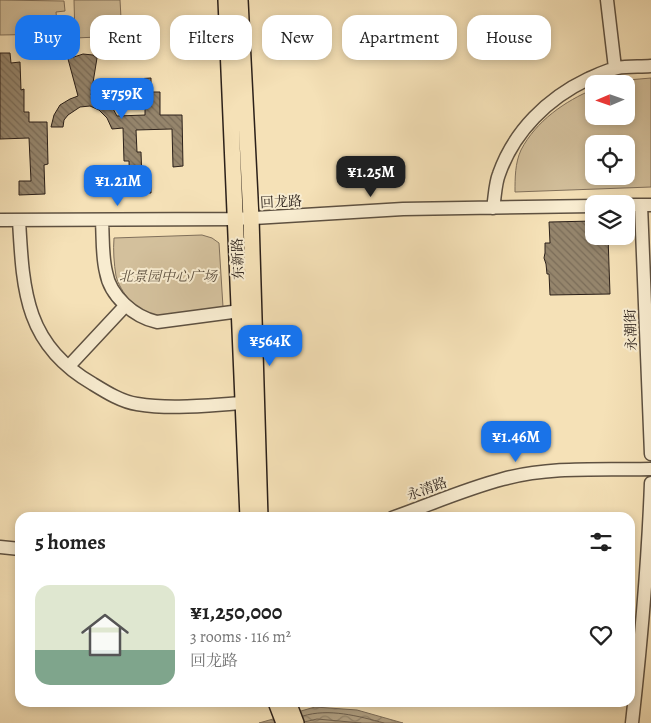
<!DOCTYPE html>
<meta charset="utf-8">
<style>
body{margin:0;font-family:Alegreya,"Noto Serif SC",serif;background:#f6f6f6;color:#222;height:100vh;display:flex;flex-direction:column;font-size:19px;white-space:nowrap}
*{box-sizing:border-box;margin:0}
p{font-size:16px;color:#767676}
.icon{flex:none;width:28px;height:28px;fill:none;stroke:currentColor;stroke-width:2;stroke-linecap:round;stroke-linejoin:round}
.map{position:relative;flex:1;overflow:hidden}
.details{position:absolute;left:15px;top:512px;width:620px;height:195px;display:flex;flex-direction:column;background:#fff;border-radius:15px;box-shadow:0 2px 8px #0003}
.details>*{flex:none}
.top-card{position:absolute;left:15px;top:15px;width:621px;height:45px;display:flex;gap:10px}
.needle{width:32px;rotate:268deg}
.fabs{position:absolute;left:585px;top:75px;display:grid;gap:10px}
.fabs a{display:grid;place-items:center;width:50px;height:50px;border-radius:10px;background:#fff;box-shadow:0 2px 8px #0003;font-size:25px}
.price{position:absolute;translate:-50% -42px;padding:0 11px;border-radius:10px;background:#1a73e8;color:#fff;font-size:16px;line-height:32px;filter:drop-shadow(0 1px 2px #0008)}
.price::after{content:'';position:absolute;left:50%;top:30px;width:15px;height:11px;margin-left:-8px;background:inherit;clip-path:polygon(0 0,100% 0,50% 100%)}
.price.current{background:#222;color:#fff}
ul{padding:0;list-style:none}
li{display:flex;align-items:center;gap:15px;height:125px;padding:0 20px}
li+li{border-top:1px solid #e0e0e0}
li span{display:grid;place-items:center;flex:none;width:140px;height:100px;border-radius:15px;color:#555}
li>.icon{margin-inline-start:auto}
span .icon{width:60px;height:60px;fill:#fffc;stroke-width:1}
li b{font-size:21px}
h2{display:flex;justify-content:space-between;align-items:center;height:60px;padding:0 20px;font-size:21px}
.tag{padding:0 18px;border-radius:15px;background:#fff;box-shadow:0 2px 8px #0003;font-size:18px;line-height:45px}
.tag.current{background:#1a73e8;color:#fff}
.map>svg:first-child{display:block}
.green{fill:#d3c09c;stroke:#80705b;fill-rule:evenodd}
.water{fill:url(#water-waves);stroke:#7c6d58}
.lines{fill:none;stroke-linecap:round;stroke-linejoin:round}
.shore{stroke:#6e604e;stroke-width:1}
.building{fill:url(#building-back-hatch);stroke:#2c211a}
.minor-casing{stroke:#5e5141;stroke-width:15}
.major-casing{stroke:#2c211a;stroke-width:18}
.minor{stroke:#f8ecd0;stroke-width:12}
.major{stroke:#f5e1b7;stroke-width:15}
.labels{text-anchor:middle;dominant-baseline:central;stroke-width:4;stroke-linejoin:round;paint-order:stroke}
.street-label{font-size:14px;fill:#2c211a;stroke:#f8ecd0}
.park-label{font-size:14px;font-style:italic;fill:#5e5141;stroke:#f8ecd0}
</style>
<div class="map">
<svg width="651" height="723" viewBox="0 0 651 723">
<defs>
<pattern id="water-waves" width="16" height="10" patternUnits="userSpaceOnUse" patternTransform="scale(1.25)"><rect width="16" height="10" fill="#b1a082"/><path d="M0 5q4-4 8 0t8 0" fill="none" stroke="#90826a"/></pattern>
<pattern id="building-back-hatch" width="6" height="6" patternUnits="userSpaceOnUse" patternTransform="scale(1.25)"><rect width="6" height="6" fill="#95856c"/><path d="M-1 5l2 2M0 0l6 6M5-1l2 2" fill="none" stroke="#7a6c58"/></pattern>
</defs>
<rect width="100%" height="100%" fill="#f5e1b7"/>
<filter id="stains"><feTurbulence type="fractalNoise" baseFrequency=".004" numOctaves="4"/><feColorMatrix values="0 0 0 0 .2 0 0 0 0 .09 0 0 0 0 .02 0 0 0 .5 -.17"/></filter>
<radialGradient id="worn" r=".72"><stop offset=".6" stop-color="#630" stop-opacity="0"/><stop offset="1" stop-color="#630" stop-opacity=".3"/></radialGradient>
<path class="green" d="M0,0L64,1L65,11L56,12L58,34L0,35Z
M74,0H120L122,36L75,38Z
M651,78V187L515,192C515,178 515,163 521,150C536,121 565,101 594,89V116H626V84H612L628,80ZM594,144H626V176H594Z
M202,235L212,238L219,243L223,307C202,311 175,319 154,318C140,317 119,290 116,276C114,264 113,250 114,238Z"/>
<path class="water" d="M315,707L357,710L403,723H259Z"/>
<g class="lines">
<path class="shore" d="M303,716C329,708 358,716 384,723
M304,722L317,719L361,723"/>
</g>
<path class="building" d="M0,53H10L11,63L20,62L21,90L24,89V112H29V122H47L48,164L44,165L45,194L19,195V181H31L29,138L0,139Z
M83,54L93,55L97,58L91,95L103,100L112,107L117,116L145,115V92H160V115H182L183,166L173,167L172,129L136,130L137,152H141L142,180H151V193H130L129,161H124L123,128L112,129L107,118L99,110L90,106L80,107L68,115L64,120L63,127H51L54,115L60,105L70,99L78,96L68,59Z
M151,78V89H136V79Z
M594,221V236H608L610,294L550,295L549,274H547L546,264L544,258L545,253V243H550L549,222Z"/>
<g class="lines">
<g class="minor-casing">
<path id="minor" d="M607,0L615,68
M626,205H651
M641,205L651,454
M493,208C495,197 495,184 499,174C514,131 548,98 588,79C597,75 607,70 617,68C628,66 640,67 651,66
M0,220L236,219L403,209L594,206
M19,220C23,291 25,345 93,384C106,392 122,402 137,404C172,410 209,405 244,403
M102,221C103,237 102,256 106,272C110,296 134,317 157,322L240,311
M69,366L125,306
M392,518C429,505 465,489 503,479C551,466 602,470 651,469
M0,547L20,549
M632,723C641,643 648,564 651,483"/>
</g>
<g class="major-casing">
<path id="major" d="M226,0L248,518
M240,0L251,218L260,518
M276,702L284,723
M288,702L296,723"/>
</g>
<use href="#minor" class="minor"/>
<use href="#major" class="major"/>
</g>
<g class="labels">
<g class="street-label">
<text transform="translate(281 202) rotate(-3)">回龙路</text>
<text transform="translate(238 259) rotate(-92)">东新路</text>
<text transform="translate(631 330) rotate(-92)">永潮街</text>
<text transform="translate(427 489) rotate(-20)">永清路</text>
</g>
<g class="park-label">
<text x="168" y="276">北景园中心广场</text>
</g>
</g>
<rect width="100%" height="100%" filter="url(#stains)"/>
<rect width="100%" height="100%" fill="url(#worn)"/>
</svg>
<div class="fabs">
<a><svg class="needle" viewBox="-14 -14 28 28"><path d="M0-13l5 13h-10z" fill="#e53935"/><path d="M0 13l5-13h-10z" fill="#767676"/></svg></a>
<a><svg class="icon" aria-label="locate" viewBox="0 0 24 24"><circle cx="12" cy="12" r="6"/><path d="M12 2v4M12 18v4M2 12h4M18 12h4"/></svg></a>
<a><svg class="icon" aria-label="layers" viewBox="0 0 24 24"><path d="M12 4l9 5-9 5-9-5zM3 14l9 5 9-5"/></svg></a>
</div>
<b class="price" style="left:122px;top:120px">¥759K</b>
<b class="price current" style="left:371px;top:198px">¥1.25M</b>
<b class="price" style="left:118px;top:207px">¥1.21M</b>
<b class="price" style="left:270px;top:367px">¥564K</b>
<b class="price" style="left:516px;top:463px">¥1.46M</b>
<div class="top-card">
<a class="tag current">Buy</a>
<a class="tag">Rent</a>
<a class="tag">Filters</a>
<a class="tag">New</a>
<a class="tag">Apartment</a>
<a class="tag">House</a>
</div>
<section class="details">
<h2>5 homes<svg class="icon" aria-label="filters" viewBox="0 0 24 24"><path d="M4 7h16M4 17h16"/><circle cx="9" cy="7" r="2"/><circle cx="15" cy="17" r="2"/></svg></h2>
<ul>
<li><span style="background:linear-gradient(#dfe7d0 65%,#7fa58c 0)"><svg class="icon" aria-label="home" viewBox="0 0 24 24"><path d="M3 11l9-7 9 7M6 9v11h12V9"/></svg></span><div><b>¥1,250,000</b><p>3 rooms · 116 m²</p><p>回龙路</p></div><svg class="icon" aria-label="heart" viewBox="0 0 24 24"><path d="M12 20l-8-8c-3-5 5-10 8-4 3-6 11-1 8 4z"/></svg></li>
</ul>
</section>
</div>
